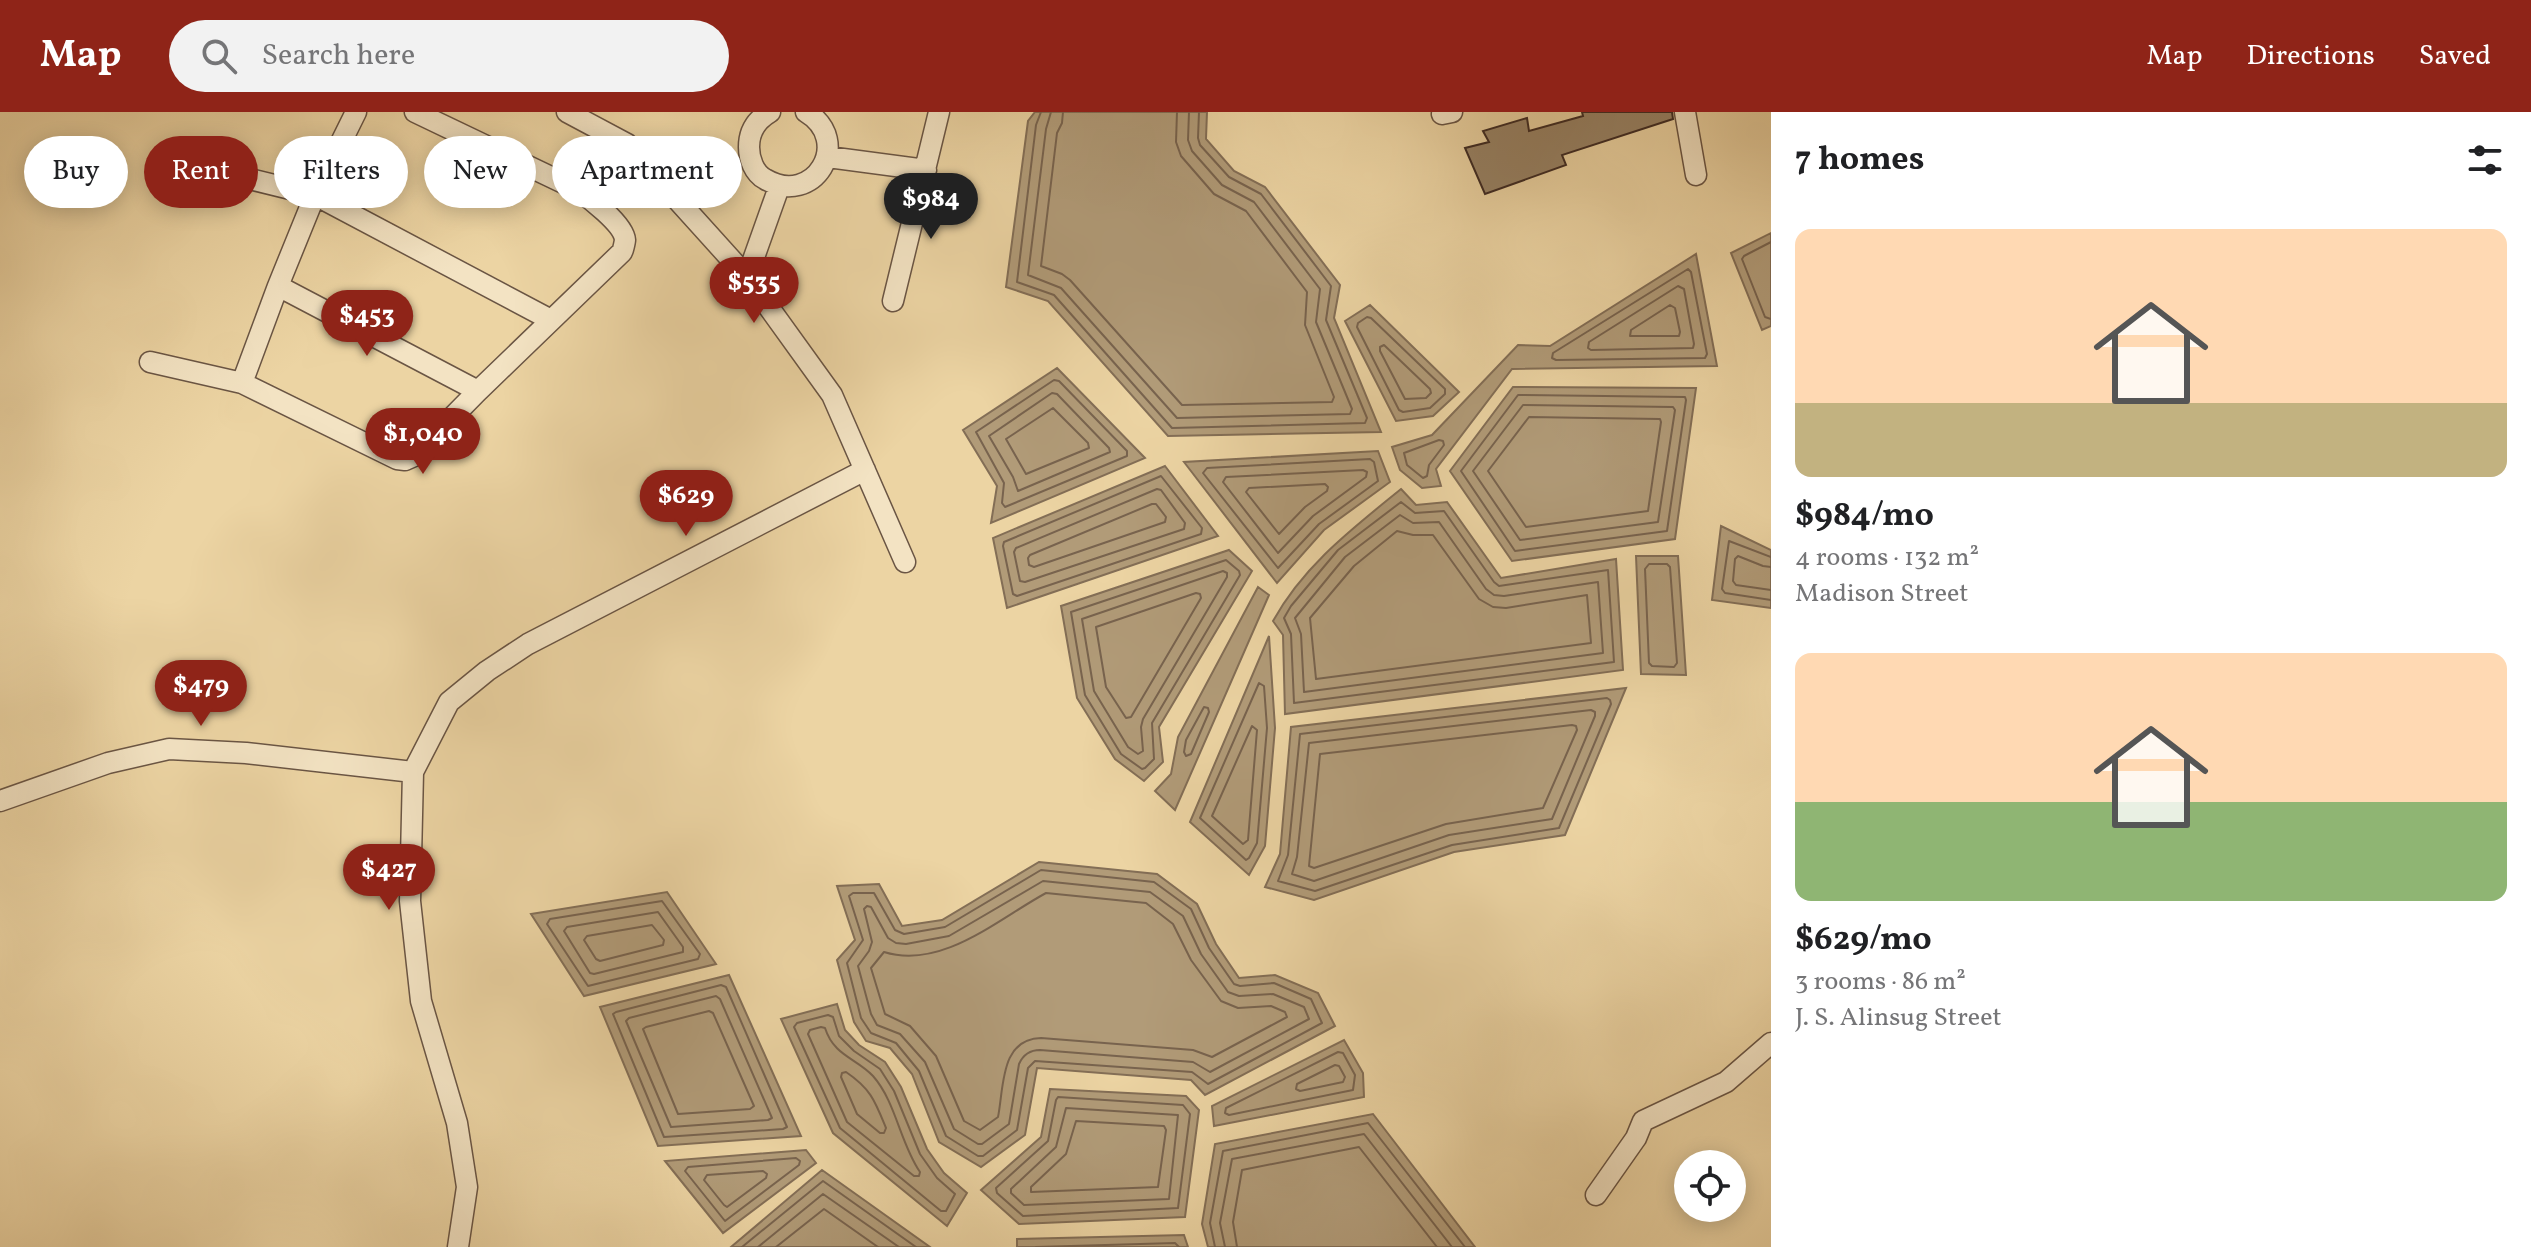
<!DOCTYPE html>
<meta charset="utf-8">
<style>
body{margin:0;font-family:Vollkorn,serif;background:#f2f2f2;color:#202124;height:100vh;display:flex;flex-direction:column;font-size:30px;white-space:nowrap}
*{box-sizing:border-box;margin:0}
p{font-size:26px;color:#757577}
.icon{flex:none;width:44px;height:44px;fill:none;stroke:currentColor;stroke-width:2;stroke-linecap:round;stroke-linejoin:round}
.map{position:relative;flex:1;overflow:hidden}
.sheet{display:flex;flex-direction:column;background:#fff;width:760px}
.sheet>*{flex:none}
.hud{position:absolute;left:24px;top:24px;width:760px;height:72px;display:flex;gap:16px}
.fabs{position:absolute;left:1674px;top:1038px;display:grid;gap:16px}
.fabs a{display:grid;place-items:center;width:72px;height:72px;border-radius:50%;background:#fff;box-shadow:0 4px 20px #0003;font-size:40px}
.price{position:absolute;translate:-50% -68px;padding:0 18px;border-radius:28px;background:#8f2418;color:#fff;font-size:26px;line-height:52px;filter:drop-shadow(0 2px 4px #0008)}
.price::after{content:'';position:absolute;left:50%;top:48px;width:24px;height:18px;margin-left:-12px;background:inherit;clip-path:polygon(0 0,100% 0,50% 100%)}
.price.on{background:#222;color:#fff}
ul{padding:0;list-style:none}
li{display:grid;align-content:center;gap:16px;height:424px;padding:0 24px}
li span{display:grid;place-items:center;height:248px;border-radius:16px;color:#555}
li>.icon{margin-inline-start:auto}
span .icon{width:144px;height:144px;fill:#fffc;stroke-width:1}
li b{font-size:34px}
h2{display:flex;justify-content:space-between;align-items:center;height:96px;padding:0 24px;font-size:34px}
.pill{padding:0 28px;border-radius:36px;background:#fff;box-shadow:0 4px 20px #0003;font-size:28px;line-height:72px}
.pill.on{background:#8f2418;color:#fff}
header{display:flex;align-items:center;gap:48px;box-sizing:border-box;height:112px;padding:0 40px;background:#8f2418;color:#fff}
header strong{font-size:38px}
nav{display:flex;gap:44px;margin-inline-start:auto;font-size:28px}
.search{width:560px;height:72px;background:#f2f2f2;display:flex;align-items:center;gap:20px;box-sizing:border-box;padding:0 28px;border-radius:44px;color:#757577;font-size:30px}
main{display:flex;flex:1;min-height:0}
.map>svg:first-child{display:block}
.water{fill:#b19b78;stroke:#836e56;stroke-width:2}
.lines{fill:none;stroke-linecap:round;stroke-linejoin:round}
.shore{stroke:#78634e;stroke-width:2}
.building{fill:#988366;stroke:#3e2b24;stroke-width:2}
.street-casing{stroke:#6a5544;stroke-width:23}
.street{stroke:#f3e3c3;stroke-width:20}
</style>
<header>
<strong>Map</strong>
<div class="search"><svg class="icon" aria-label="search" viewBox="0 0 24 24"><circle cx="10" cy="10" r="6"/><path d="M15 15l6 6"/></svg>Search here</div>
<nav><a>Map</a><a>Directions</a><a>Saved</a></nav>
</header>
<main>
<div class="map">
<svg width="1771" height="1135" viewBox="0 0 1771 1135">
<rect width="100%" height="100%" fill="#ecd4a3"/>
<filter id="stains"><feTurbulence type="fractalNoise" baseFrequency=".0025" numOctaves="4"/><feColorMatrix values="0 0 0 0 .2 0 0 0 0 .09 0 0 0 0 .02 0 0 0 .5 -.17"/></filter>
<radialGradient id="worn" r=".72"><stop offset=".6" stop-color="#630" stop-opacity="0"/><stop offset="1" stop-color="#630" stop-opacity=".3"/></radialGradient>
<path class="water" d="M1035,0H1207L1206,27L1234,59L1265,75L1340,173L1334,206L1381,320L1168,324L1048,189L1006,175L1028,9Z
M1771,121V214L1762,218L1731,141Z
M1696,142L1717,254L1512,257L1436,357L1441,374L1422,376L1400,358L1392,335L1432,323L1518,233L1550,234Z
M1370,193L1459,280L1433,304L1396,309L1345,209Z
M1057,256L1145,346L991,411L997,374L963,318Z
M1513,275L1696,276L1675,427L1512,449L1450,359Z
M1378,339L1390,370L1324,418L1277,471L1184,350Z
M1165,354L1218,424L1007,496L993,426Z
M1401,377L1416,393L1447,390L1501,466L1616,447L1623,558L1285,602L1283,523L1273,509C1304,453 1352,417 1401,377Z
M1721,414L1771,438V496L1712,488Z
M1229,438L1252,459L1159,615L1163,650L1144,669L1115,647L1077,586L1061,494Z
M1636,444H1678L1686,563L1641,562Z
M1258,475L1269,483L1175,698L1155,679L1171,662L1178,625Z
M1269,524L1275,616L1265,734L1249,763L1190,710Z
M1626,576L1565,723L1454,740L1314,788L1265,775L1280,742L1291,615Z
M1039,750L1157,762L1197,792L1216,832L1239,866L1275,863L1318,881L1335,914L1205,983L1191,968L1037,956L1025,1023L981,1055L939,1030L912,962L890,936L866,929L854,910L837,848L855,828L837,774L879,772L902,814L942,808Z
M667,780L716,852L584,884L531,802Z
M729,863L801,1024L658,1034L600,895Z
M837,892L845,918L859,933L885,950L901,975L927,1037L944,1061L967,1081L947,1114L833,1021L781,907Z
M1344,928L1363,961L1364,985L1214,1014L1212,994Z
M1050,977L1186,984L1199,998L1185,1105L1019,1112L981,1078L1041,1025Z
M1373,1002L1475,1135H1208L1202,1112L1215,1032Z
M806,1038L816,1051L723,1121L665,1049Z
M822,1058L930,1135H731Z
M1184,1123L1188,1135H1017V1127Z"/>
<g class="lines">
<path class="shore" d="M1041,0L1036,13L1017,170L1054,183L1172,316L1365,311L1367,306L1326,208L1331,174L1261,82L1229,65L1200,33L1198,26L1199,0
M1051,0L1046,17L1028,163L1061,176L1177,306L1350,302L1352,297L1316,210L1320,177L1254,90L1222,73L1192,39L1188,28L1189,0
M1063,0L1062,11L1057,21L1041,154L1062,162L1070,168L1182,293L1332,290L1334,285L1305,213L1307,180L1246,99L1214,82L1181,44L1176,30L1177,0
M1771,130L1744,144L1742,147L1765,205L1771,207
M1688,157L1691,160L1707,242L1705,246L1556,248L1552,246L1553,241Z
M1678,174L1684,177L1694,232L1693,236L1591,238L1588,236L1589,230Z
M1670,193L1675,196L1680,220L1679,224H1630L1631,218Z
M1367,205L1371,206L1445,277V282L1430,296L1403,300L1399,298L1357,215L1358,211Z
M1384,233L1430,277L1431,281L1426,286L1405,287L1380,239V235Z
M1054,268L1059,269L1127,339V344L1005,395L1002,391L1004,371L976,320Z
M1052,281L1057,282L1109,336L1110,340L1018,379L1013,365L989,324Z
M1518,283L1685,285L1686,288L1667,419L1515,439L1461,359Z
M1523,293L1673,295L1675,298L1658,410L1520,428L1473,359Z
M1053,296L1088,331L1089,336L1026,362L1006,327Z
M1529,305L1660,307L1661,310L1648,399L1526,415L1488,359Z
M1439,328L1443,329L1444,333L1429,353L1427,364L1423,366L1407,353L1404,341Z
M1370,347L1374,350L1378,369L1319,412L1278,456L1203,361L1207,356Z
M1363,358L1367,360L1366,365L1313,404L1278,441L1223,370L1226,365Z
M1161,364L1202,416L1201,422L1017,484L1013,482L1003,434L1004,430Z
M1325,372L1328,375L1327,379L1305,395L1279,422L1246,380L1249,376Z
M1157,377L1161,378L1185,411L1184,417L1025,470L1020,469L1014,440L1016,436Z
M1401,390L1415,401L1444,399L1494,470L1499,474L1608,458L1614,550L1294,591L1291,522L1284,506L1291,494L1338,438Z
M1152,392H1156L1166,405L1165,410L1034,455L1029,453L1028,446L1030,443Z
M1400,403L1413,411L1439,410L1486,477L1494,483L1504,484L1598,470L1603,541L1304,580L1301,522L1295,506L1345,445Z
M1397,419L1413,423H1433L1479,487L1493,495L1506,496L1587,483L1591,531L1316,567L1310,506L1354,454Z
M1771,445L1729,429L1722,477L1725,481L1771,488
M1226,448L1239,459L1240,463L1152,611L1154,647L1145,656L1142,657L1121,642L1085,583L1071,500Z
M1649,452H1667L1670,455L1677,551L1674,555L1652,554L1649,551L1645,457Z
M1771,455L1763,454L1738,444L1735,447L1733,469L1736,473L1771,478
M1223,459L1227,461V465L1143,607L1141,615L1143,639L1138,642L1128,635L1094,579L1082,507Z
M1196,481L1200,482L1201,486L1131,605L1126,606L1106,575L1096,515Z
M1259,571L1264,574L1267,616L1257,731L1249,746L1246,748L1200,706Z
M1607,586L1610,588L1611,592L1559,716L1452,733L1315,779L1278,769L1288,743L1300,622Z
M1204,595L1208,596L1209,600L1191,642L1186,644L1184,640L1186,628Z
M1591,598L1595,600V604L1552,707L1449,723L1314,769L1292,762L1297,745L1309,631Z
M1572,613L1576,614L1577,618L1543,696L1446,712L1314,756L1309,754L1320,642Z
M1252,614L1257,618L1248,728L1243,732L1212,704Z
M1041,758L1154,770L1191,797L1209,836L1234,872L1240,874L1274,871L1311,887L1322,911L1208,972L1192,960L1035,949L1028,956L1017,1018L983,1044H978L946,1024L919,959L896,931L871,921L861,906L847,851L863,828L849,784L853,781H874L895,818L904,822L945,815Z
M1043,769L1150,780L1183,804L1201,842L1228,880L1239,884L1273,882L1304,895L1309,907L1210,960L1193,950L1040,938C1030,938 1023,943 1019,952L1009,1012L982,1032H978L954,1017L925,950L900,922L877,913L871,902L858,854L869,839L872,830L864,797L867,794L871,795L888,826L896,831L906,832L949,824Z
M1046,781L1146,791L1173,812L1191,848L1221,889L1238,896L1271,894L1285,900L1287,905L1212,945L1193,938L1041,926C1000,927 1004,975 998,1005L980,1018L964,1009L936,944L910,914L885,902L871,856L884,840C942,858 998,807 1046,781Z
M662,789L700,842L698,847L588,874L547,812L550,807Z
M658,800L683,835V840L594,862L590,861L564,819L567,815Z
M652,813L664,828L663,833L600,849L596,847L584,828L587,824Z
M721,873L726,875L787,1015L783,1017L664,1025L613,902L616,900Z
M716,884L720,887L772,1006L768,1008L671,1015L626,909L629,906Z
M709,899L713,901L754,994L750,997L678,1002L643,917L646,915Z
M828,903L833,905L839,924L854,939L880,957L894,979L920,1042L937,1066L955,1082L946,1099H941L840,1016L794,915L797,911Z
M821,915L825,916C834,944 856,946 873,964C896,990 900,1031 920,1060L919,1064H914L847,1010L808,922L810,918Z
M1338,940L1343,941L1355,963L1353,978L1229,1003L1225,1001L1226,996Z
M1335,953L1339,954L1345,965L1343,970L1300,979L1296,977L1297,972Z
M842,961L846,960C871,977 875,989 886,1016L884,1021H880L857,1002L841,965Z
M1058,985L1183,993L1190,1002L1178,1096L1023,1104L997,1081L996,1076L1048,1029L1056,988Z
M1066,996L1178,1003L1169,1087L1024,1093L1011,1081V1077L1056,1035Z
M1076,1009L1164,1014L1166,1018L1158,1075L1031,1080V1075L1066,1042Z
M796,1046L800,1049L799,1053L725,1109L685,1059L688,1055Z
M763,1059L767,1062L766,1066L727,1095L724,1093L704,1068L707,1063Z
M742,1135L823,1069L916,1135
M758,1135L823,1082L899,1135
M776,1135L824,1097L878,1135
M1036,1135L1175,1131L1179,1135
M1215,1135L1210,1111L1223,1039L1368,1011L1465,1135
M1225,1135L1220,1111L1232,1047L1364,1022L1452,1135
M1237,1135L1233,1110L1242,1058L1359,1035L1437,1135"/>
</g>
<path class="building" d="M1582,0H1672L1673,7L1562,43L1566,53L1485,82L1465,36L1489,30L1483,19L1527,6L1529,19L1583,4Z"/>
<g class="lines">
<g class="street-casing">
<path id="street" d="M567,0L627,32L747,165L832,283L905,450
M770,0C756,8 749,19 749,35C749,47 754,61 765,67C814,96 854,29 806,0
M1685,0L1696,63
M1442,2L1452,0
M828,45L926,58
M221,60L315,83L551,208
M747,165L779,75
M278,174L478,279
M893,189L939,0
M150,250L242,271L397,347L405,348L414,344L478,279L622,140C623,139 625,129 625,128C624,112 588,85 576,77L415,0
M242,271L278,174L315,83L356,0
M0,689L108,651L169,637L246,641L413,660
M1596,1083L1636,1026L1643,1009L1726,970L1771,931
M458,1135L467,1075L457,1011L421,889L410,789L413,660L449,590L487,559L528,532L865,358"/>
</g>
<use href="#street" class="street"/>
</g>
<rect width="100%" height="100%" filter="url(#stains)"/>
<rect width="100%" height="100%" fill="url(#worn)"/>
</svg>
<div class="fabs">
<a><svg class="icon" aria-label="locate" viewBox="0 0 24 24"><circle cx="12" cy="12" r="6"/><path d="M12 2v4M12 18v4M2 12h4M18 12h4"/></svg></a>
</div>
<b class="price on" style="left:931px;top:129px">$984</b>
<b class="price" style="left:754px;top:213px">$535</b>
<b class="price" style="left:367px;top:246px">$453</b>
<b class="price" style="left:423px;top:364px">$1,040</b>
<b class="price" style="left:686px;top:426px">$629</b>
<b class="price" style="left:201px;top:616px">$479</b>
<b class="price" style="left:389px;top:800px">$427</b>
<div class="hud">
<a class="pill">Buy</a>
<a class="pill on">Rent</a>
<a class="pill">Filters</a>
<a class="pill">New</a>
<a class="pill">Apartment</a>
</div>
</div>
<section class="sheet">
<h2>7 homes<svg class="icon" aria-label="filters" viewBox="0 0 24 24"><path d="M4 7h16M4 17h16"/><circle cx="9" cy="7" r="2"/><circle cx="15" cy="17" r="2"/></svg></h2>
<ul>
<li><span style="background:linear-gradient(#ffd9b3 70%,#c2b280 0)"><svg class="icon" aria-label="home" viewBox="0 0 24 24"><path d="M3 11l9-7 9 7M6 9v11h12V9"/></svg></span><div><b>$984/mo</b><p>4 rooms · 132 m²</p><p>Madison Street</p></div></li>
<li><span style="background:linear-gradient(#ffd9b3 60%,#8fb573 0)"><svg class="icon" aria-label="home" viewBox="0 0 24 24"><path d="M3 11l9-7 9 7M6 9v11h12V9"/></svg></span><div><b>$629/mo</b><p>3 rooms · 86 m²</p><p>J. S. Alinsug Street</p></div></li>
</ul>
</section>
</main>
